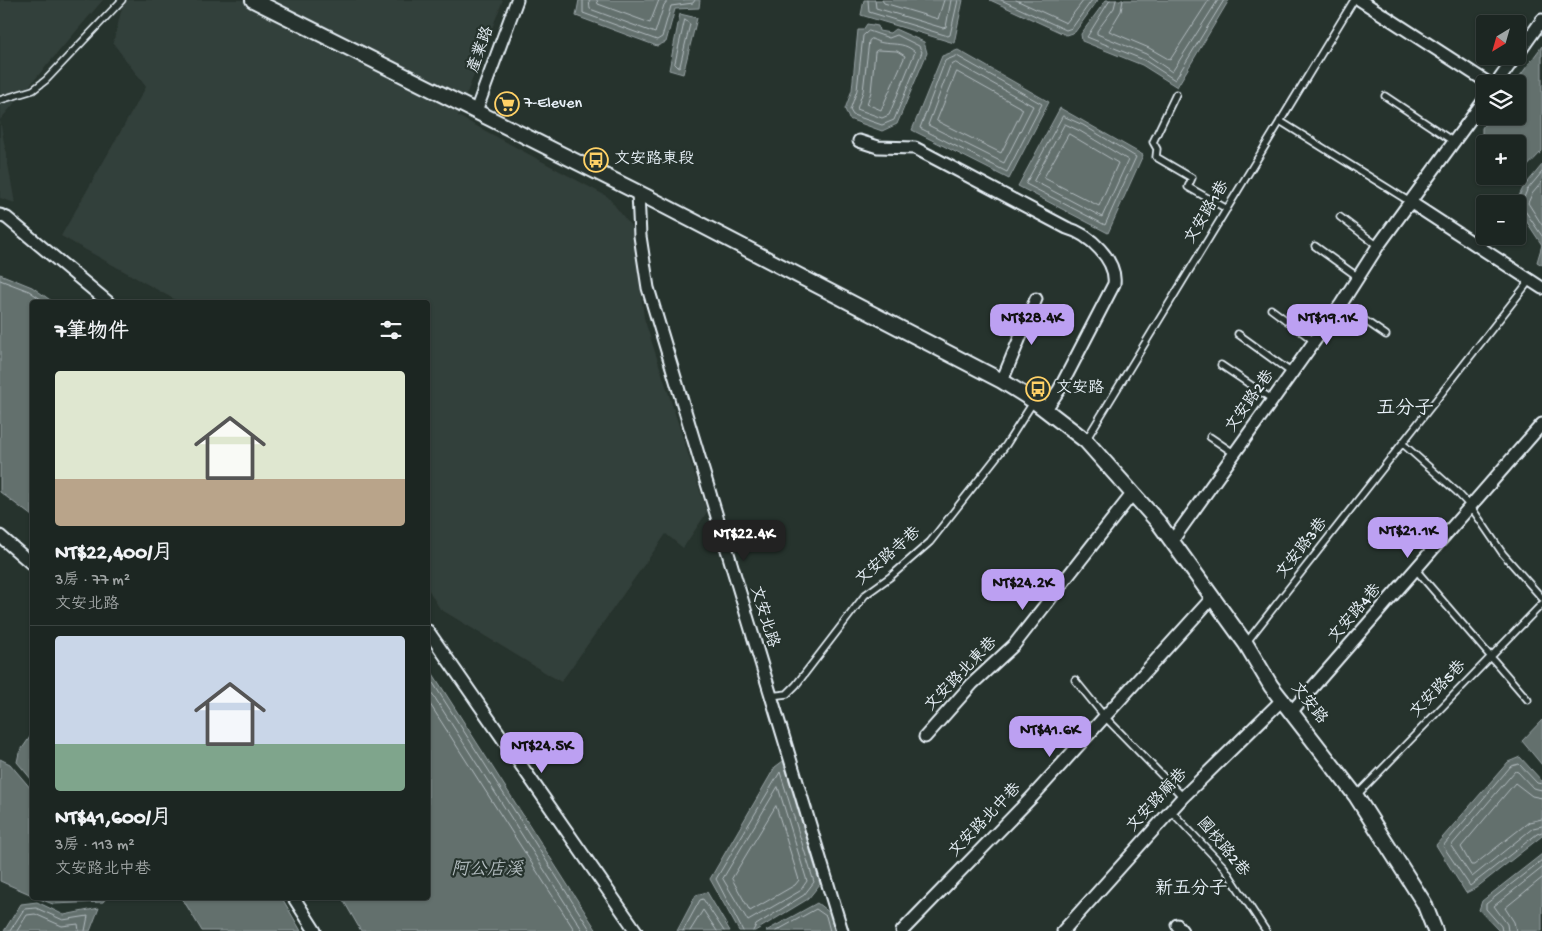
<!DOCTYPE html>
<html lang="zh-TW">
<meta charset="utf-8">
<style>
body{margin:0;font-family:"Gochi Hand","LXGW WenKai TC",sans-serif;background:#29322f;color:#f1f3f6;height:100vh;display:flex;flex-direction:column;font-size:19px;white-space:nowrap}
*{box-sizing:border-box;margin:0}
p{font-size:16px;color:#a0a5a5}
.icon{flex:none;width:28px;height:28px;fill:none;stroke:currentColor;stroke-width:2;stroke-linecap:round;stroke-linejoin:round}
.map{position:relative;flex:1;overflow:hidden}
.side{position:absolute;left:30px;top:300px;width:400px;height:600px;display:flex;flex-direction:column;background:#1c2622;border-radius:5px;box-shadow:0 1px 4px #0004,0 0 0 1px #3a4340}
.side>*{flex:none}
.needle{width:32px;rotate:217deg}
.buttons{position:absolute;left:1476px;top:15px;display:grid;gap:10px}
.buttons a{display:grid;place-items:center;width:50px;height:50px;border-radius:5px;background:#1c2622;box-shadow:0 1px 4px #0004,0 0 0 1px #3a4340;font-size:25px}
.price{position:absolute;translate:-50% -42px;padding:0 11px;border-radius:10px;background:#bca0f2;color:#111;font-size:16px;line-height:32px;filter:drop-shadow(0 1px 2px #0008)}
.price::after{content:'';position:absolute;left:50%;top:30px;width:15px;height:11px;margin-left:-8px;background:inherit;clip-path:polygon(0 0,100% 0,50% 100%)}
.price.selected{background:#222;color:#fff}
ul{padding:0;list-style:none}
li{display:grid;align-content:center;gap:10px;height:265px;padding:0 25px}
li+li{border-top:1px solid #3a4340}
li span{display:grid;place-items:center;height:155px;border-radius:5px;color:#555}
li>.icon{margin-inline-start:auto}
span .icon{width:90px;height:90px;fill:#fffc;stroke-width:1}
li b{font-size:21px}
h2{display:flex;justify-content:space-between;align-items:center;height:60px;padding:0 25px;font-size:21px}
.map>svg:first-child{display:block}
.built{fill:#333f3a}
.water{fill:#636f6d;stroke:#98a3a5}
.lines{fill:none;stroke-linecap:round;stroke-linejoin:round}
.shore{stroke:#b3bdc0;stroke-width:1}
.service-casing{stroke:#e8f1f8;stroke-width:9}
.minor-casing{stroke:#e8f1f8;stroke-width:15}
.tertiary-casing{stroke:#e8f1f8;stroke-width:18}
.service{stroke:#26332d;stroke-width:5.5}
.minor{stroke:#26332d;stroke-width:11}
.tertiary{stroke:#26332d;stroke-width:14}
.labels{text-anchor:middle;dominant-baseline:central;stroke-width:4.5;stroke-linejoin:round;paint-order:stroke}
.street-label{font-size:16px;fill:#e8f1f8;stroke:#26332d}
.poi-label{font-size:16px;fill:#e8f1f8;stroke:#26332d;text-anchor:start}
.water-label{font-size:18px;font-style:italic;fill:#b3bdc0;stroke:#26332d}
.neighbourhood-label{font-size:18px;fill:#e8f1f8;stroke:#26332d}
.quarter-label{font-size:19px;fill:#e8f1f8;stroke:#26332d}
</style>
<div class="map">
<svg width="1542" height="931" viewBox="0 0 1542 931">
<rect width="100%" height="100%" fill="#26332d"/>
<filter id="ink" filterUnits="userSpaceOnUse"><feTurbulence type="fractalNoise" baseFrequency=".02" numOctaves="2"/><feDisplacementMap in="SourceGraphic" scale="10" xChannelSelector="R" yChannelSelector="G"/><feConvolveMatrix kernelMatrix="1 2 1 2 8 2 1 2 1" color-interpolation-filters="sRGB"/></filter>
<g filter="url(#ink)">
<path class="built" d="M0,0H103L0,120L15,203L0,198Z
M124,0H503L458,116L608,197L634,230L644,318L707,512L683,548L666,534L561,682L440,609L428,589V302H179L61,236L146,87L113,43Z"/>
<path class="water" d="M579,0H700L699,8L675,9L666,42L657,46L576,16Z
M864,0H963L954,43L861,15Z
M990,0H1098L1075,32L1066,35Z
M1106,0H1229L1177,87L1142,65L1082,41L1081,34Z
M680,14L697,18L683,74L669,70Z
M867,24L878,26L879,31L890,33L895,29L924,42L927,53L897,124L882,131L849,119L845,109L852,90L858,30H863Z
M1542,46V151L1521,173L1518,169V144H1490L1482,136V128L1490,116H1518V84H1514Z
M958,50L1049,102L1009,179L912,130L942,56Z
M1060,108L1143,155L1108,233L1018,186Z
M1542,165V265L1537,262L1542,245L1515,204L1523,188Z
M0,274L32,287L53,302H32V516L0,492Z
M428,666L597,931H361L342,898H428Z
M1542,720V765L1522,741Z
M32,734V780L17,762L19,753Z
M1520,757L1542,781V836L1476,888L1466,893L1436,845L1508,762Z
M0,759L10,764L32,790V895L0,881Z
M783,761L820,884L808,899L755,931H739L710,879L775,767Z
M1542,854V931H1499L1479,910L1482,901Z
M707,892L730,931H677L696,895Z
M37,898H106L103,902L53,904Z
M182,898H282L301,931H202Z
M37,902L64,915L99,908L90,931H4L21,904Z
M817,903L830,913L835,931H766Z"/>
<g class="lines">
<path class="shore" d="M583,0V13L657,40L662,37L671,6L693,3L695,0
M589,0L590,9L655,33L664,5L668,0
M597,0L598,4L650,23L659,0
M868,0L869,12L948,36L950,35L958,0
M875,0L876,8L943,28L946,27L951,0
M882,0L884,3L938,19L944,0
M1001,0L1066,30L1072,28L1092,0
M1016,0L1066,23L1084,0
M1110,0L1087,37L1144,60L1175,80L1224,0
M1116,0L1114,8L1097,31V34L1146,54L1172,72L1218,0
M1123,0L1121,11L1109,31L1149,48L1170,60L1209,0
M685,20L690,24L680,66L678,67L675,64Z
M869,31L889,38L897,35L919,46L922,52L894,120L882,125L853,115L850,110L857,90L863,36Z
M872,39C887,48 901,39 915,52L889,115L882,118L857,109L863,91L869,41Z
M878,50L897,51L905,56L881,110L867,104L871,92L875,52Z
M957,56L1042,104L1007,172L920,128L945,61Z
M956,63L1033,106L1004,163L928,125L950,66Z
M957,72L1023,109L1001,153L937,121Z
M1063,116L1083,125L1136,157L1105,225L1026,184Z
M1065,124L1080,131L1128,160L1102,217L1034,181Z
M1069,134L1118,163L1099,206L1044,178Z
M1542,172L1527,190L1521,205L1542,236
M1542,182L1532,194L1528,203L1542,225
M0,280L29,291L45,302
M428,675L591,931
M428,687L583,931
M428,701L575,931
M1542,784L1537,783L1519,764L1511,766L1443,846L1470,886L1537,834L1542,832
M778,787L807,881L800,891L748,921L723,879Z
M1542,790L1533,788L1518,772L1515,771L1451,846L1472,877L1533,828L1542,826
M1542,798L1532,796L1515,783L1461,847L1471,865H1474L1529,822L1542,819
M776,806L799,880L795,885L750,911L732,879Z
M50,898L54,899L99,898
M10,931L24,909L36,908L63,920L88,916L85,931
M17,931L27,915L35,914L62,926L78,924L79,931
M683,931L700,900L703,899L724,931
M690,931L703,910L717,931
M743,931L716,879L780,772L814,882L804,895L756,925L753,931
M776,931L816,909L826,916L830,931
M1502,931L1501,926L1486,909V904L1542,860
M1508,931L1507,924L1494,906L1542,868
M1516,931L1514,922L1505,908L1542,878"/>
<g class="service-casing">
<path id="service" d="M1176,94L1153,142L1157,149L1156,157L1192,178L1188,187L1227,209
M1385,96L1454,142
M0,100L33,90L46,80L122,0
M1280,121L1410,202
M1340,217L1378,246
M1315,246L1358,277
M1341,304L1386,335
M1271,309L1314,341
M1238,334L1292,373
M1221,365L1273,400
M1210,437L1235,454
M1086,440L1354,0
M1403,444L1457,492L1471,507L1503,554L1542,598
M1416,570L1528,700
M1246,643L1530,280
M1075,680L1105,717L1183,797
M770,696L787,694L796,685L865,595L890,577L930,542L1006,445L1034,401
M1356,796L1542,604
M1170,810L1224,867L1266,931"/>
</g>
<g class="minor-casing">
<path id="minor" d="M1360,0L1490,84
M1518,54L1542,20
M1496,84L1516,56
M476,111L517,0
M859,141L878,147L915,148L1067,228C1089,234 1117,260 1114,284L1059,390L1045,410
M638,193L640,236L648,288L842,931
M1410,202L1542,288
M0,215L7,218L108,302
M1002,381L1036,299
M0,536L32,564
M1172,541L1341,304L1378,246L1485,99
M428,631L636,931
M1292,711L1542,424
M925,737L972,684L1014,645L1133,493
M294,898L315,931
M1177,925L1182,931
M902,931L1032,797L1212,598
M1063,931L1183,797L1283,699"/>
</g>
<g class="tertiary-casing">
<path id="tertiary" d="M253,0L647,197L1002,381L1034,401L1086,441L1158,522L1246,644L1271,686L1356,796L1424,903L1435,931"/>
</g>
<use href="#service" class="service"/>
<use href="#minor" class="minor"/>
<use href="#tertiary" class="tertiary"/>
</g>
</g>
<defs>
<g id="supermarket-ring" transform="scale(1.25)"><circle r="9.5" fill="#26332d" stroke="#ffd166" stroke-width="1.5"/><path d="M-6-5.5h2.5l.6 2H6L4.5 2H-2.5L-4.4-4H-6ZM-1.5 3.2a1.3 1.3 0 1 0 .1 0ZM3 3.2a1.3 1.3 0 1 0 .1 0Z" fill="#ffd166"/></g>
<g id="bus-ring" transform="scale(1.25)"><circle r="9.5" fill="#26332d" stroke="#ffd166" stroke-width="1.5"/><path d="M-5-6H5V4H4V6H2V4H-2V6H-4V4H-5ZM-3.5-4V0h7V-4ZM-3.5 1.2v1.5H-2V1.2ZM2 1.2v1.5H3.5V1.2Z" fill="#ffd166"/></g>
</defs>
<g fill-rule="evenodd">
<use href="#supermarket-ring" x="507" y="104"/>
<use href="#bus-ring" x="596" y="160"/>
<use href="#bus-ring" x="1038" y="389"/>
</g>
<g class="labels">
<g class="street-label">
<text transform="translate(482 50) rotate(-70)">產業路</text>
<text transform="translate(1208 213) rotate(-59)">文安路1巷</text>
<text transform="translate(1251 402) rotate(-55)">文安路2巷</text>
<text transform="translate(1303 549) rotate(-52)">文安路3巷</text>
<text transform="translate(889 557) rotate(-41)">文安路寺巷</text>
<text transform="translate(1356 614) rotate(-49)">文安路4巷</text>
<text transform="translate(763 617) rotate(73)">文安北路</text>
<text transform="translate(962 675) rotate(-46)">文安路北東巷</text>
<text transform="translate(1439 690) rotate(-46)">文安路5巷</text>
<text transform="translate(1308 704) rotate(52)">文安路</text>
<text transform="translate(1158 801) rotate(-47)">文安路廟巷</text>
<text transform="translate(986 821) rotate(-46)">文安路北中巷</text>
<text transform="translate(1222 848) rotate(50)">國校路2巷</text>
</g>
<g class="poi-label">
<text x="524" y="104">7-Eleven</text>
<text x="614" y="160">文安路東段</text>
<text x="1056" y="389">文安路</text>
</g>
<g class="water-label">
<text x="487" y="870">阿公店溪</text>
</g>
<g class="neighbourhood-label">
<text x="1191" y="889">新五分子</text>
</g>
<g class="quarter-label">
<text x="1405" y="409">五分子</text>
</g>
</g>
</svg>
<div class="buttons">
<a><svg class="needle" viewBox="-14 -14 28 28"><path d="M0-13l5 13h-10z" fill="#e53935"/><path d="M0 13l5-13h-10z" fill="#a0a5a5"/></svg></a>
<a><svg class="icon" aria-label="layers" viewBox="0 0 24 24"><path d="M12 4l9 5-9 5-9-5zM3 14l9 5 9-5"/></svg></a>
<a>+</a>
<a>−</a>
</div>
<b class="price" style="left:1032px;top:346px">NT$28.4K</b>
<b class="price" style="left:1327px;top:346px">NT$19.1K</b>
<b class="price" style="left:1408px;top:559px">NT$21.1K</b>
<b class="price selected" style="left:744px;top:562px">NT$22.4K</b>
<b class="price" style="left:1023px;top:611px">NT$24.2K</b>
<b class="price" style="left:1050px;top:758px">NT$41.6K</b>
<b class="price" style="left:542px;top:774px">NT$24.5K</b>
<section class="side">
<h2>7筆物件<svg class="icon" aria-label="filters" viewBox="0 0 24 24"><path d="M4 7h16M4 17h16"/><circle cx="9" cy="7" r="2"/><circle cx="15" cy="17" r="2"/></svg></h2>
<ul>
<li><span style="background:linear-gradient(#dfe7d0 70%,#b9a48a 0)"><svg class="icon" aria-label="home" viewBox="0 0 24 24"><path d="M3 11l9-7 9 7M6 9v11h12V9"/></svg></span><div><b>NT$22,400/月</b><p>3房 · 77 m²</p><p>文安北路</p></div></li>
<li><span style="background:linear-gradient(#c9d6e8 70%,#7fa58c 0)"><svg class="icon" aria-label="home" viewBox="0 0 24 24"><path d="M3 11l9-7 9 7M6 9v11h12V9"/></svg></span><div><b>NT$41,600/月</b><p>3房 · 113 m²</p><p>文安路北中巷</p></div></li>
</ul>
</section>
</div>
